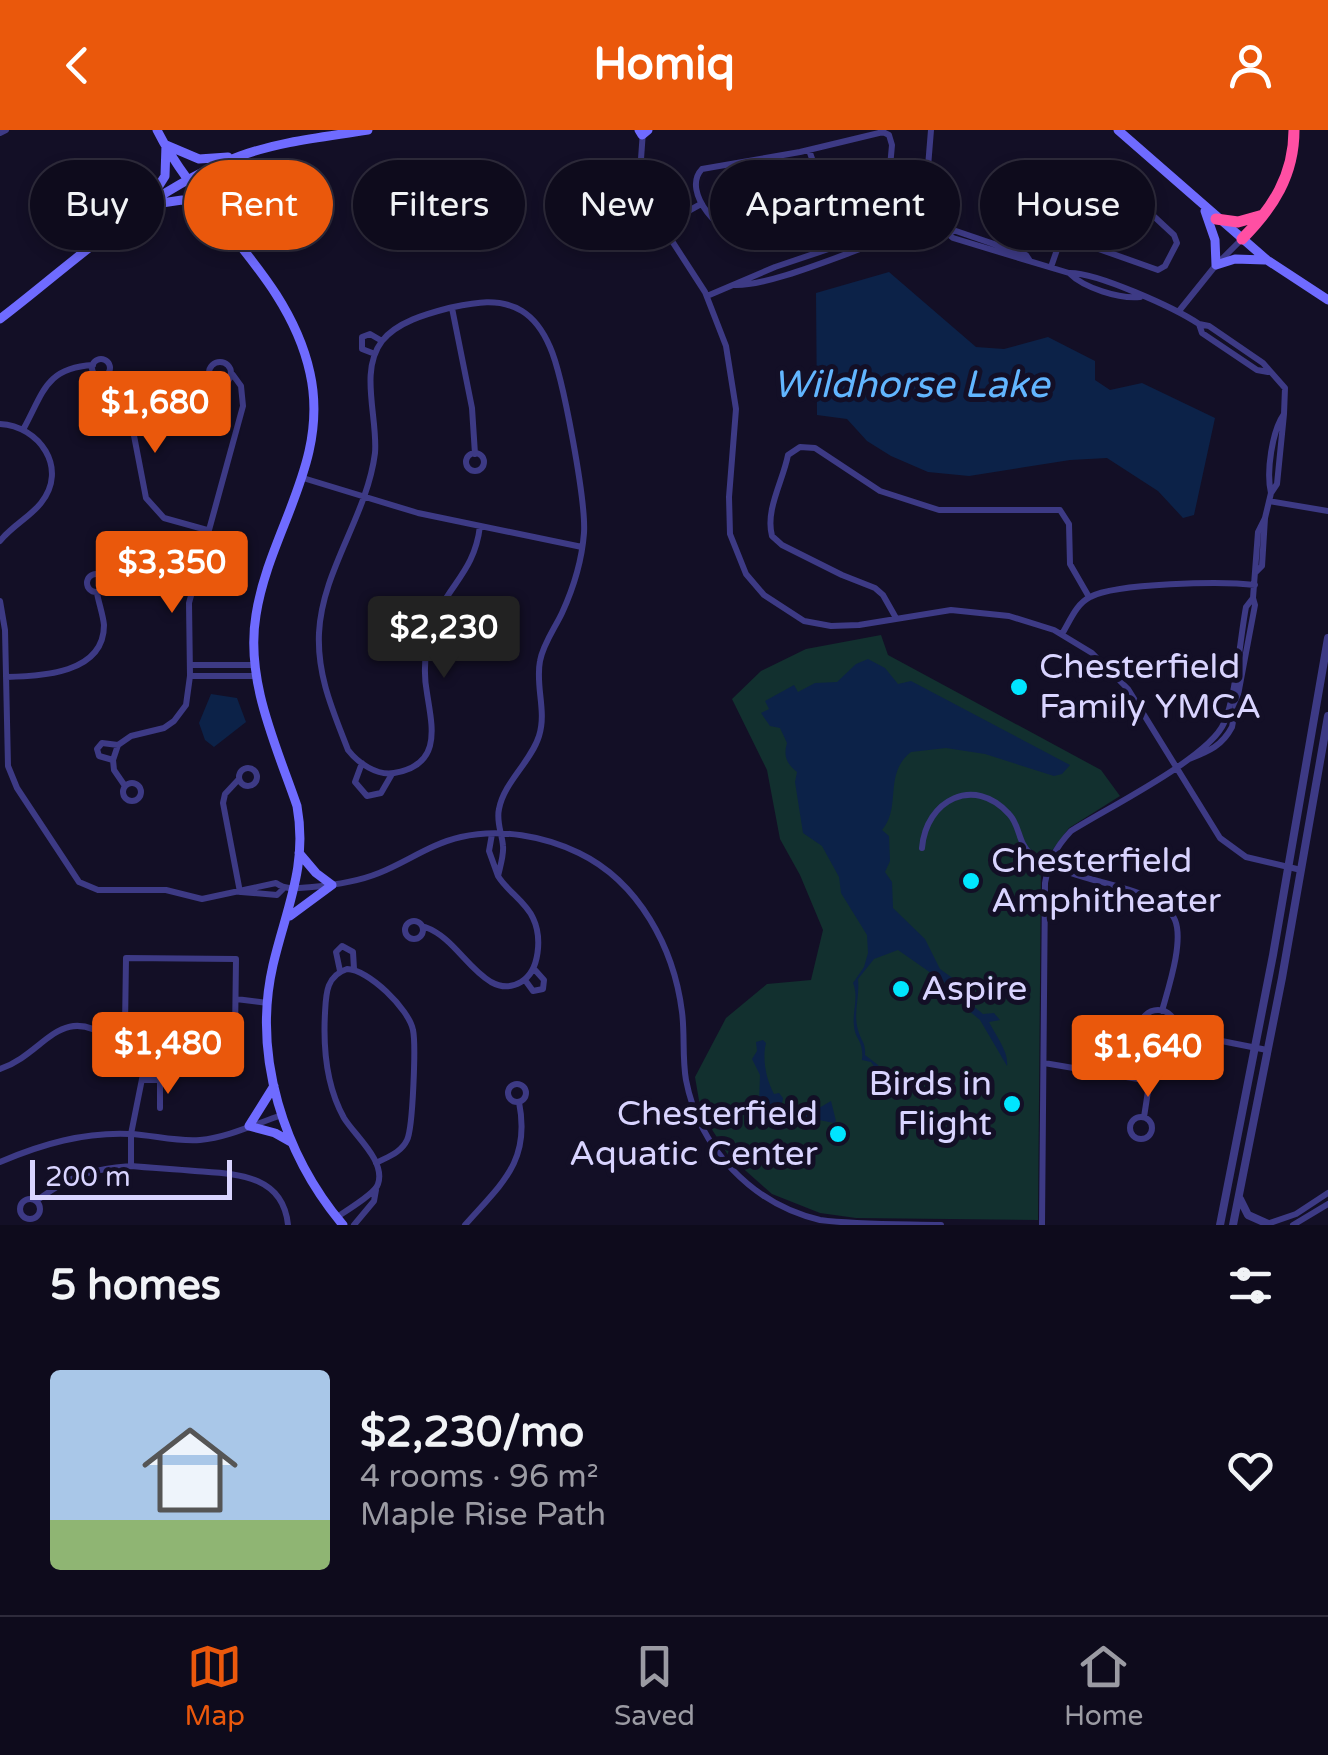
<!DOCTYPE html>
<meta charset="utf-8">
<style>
body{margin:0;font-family:"Varela Round",sans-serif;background:#1c1929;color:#f1f3f6;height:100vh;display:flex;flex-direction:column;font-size:38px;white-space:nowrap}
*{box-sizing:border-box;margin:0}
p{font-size:32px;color:#9b9ba3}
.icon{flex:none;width:55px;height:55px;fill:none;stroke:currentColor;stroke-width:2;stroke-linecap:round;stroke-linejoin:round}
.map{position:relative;height:1095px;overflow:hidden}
.drawer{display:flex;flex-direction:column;background:#0e0b1c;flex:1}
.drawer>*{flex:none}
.hud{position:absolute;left:30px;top:30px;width:1270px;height:90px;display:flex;gap:20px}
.scale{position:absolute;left:30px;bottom:25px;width:202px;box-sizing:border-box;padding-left:10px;border:5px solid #d9d4ff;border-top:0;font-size:28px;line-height:35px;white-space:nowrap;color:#d9d4ff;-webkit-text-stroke:8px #130f26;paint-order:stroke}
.price{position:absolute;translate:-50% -85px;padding:0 22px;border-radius:10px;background:#ea580c;color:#fff;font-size:32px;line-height:65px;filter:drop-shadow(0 2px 5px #0008)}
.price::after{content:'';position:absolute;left:50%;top:60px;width:30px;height:22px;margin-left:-15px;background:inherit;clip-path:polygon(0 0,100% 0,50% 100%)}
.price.current{background:#222;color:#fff}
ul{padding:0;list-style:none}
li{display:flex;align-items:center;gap:30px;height:250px;padding:0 50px}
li+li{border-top:2px solid #2e2b3b}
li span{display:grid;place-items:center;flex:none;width:280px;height:200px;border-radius:10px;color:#555}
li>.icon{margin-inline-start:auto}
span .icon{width:120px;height:120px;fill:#fffc;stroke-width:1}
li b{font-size:42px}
h2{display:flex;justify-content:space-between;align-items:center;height:120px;padding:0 50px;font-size:42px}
.pill{padding:0 35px;border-radius:45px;background:#0e0b1c;box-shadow:0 5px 15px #0003,0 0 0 2px #2e2b3b;font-size:35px;line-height:90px}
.pill.current{background:#ea580c;color:#fff}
header{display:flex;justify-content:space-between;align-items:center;height:130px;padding:0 50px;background:#ea580c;color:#fff;font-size:45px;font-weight:800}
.dock{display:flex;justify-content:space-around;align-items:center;height:140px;border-top:2px solid #2e2b3b;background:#0e0b1c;font-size:28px;color:#9b9ba3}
.dock a{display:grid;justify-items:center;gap:5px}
.dock .current{color:#ea580c}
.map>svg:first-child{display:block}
.green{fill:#12302f}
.water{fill:#0c2248}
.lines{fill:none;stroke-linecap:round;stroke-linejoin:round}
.minor{stroke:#3d3a85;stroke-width:6}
.tertiary{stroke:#3d3a85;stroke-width:8}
.secondary{stroke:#6f6bff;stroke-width:9}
.motorway{stroke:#ff4fa3;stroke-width:11}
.poi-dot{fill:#00e5ff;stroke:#130f26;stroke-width:4}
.labels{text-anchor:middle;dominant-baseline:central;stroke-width:10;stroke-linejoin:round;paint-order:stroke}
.poi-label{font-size:35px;fill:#d9d4ff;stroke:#130f26;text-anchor:start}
.water-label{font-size:38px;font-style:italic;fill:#62b6ff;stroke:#130f26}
</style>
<header><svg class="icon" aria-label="back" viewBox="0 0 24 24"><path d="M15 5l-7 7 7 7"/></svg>Homiq<svg class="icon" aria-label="person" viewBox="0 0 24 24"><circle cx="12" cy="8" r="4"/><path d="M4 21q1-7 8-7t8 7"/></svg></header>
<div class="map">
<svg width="1328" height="1095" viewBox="0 0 1328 1095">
<rect width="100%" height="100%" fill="#130f26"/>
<path class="green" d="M881,505L888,525L1101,640L1120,666L1069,698L1041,735L1038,1090L856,1088L820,1083L772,1064L728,1025L701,982L695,947L726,888L767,854L811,850L823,800L800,745L780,709L767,640L732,569L761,541L806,519Z"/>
<path class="water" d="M889,142L976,217L1004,219L1048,207L1095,231V250L1110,260L1142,253L1215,288L1194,385L1183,388L1158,361L1107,328L1070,330L969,346L928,342L891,326L867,311L847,289L817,285L816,163Z
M868,529L885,538L898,554L911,551L1070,635L1062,644L1054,646L985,624L946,618L911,622C883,644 902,677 882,700L889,706L890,731L885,742L892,752L893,778L925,809L940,839L962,855L972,875L983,884L994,883L1000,890L989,892C996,906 1009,922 1007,936L980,890L968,880L951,857L898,820L874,829L858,849C860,866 853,883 858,900C861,911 866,913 865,925L878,935L887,955L871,932L862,930C864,910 855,910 854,896C852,882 859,867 853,853L864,837L868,823L867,805L841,763L839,747L822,716L803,703L795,652L797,642C787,634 783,627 787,613L780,598L770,596L761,583L769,579L765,571L794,555L798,562L815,553L837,552L856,534Z
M211,564L237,568L246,592L214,617L205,610L199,593Z
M763,910L766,913C762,929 766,949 774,964L779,963L783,968L781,979L771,984L759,974L760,945L752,929L757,921L756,912Z
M831,971L836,991L834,993L819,990L806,1000L801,997L802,987L797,992L790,989L792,983L812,975L819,978Z"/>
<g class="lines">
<path class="minor" d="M643,1L641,29L650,77L705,162L726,216L736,279L729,367L730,404L746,444L764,465L804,491L831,496L859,495L951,480L1009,486L1054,500L1092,523L1128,559L1220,708L1246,727L1301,740
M883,2L889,5L892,15L888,59L747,108C723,108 680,62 702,39L800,22Z
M0,3L6,0
M809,20L843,118
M663,95L701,74
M923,98L931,0
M901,100L923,98L945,101
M1030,131L1026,125L956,101H945L953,108L1069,143
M1051,137L1083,45L1132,66L1174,105L1177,113L1165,136L1158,140L1062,106
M707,166L775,137L876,103L901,100L892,108C852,120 773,156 735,155
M1140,167C1119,169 1084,158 1069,143C1096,142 1175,178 1199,194
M452,178L472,278L475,324
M1179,181L1216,135L1242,109
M375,224L362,219V207L370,204L382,211
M92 238a9 9 0 1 1 18 0a9 9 0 1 1-18 0Z
M209 243a11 11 0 1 1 22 0a11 11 0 1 1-22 0Z
M1268,242L1257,240L1202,203L1199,194L1209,196L1263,233L1285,258L1284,284
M117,250L126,264L146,368L164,388L207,400
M0,294C39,296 69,338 41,373C30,387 12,396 0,411
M24,298C44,261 46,238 93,235
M466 332a9 9 0 1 1 18 0a9 9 0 1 1-18 0Z
M303,348L418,383L582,417
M1269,371L1328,381
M1265,388L1271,363L1277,354L1284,284C1272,301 1266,342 1271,363
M480,396C474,446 444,456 431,501C425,521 423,542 427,563C432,596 443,635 394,643C377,646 358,633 348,620C333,581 317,546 319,503C322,440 367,386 375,323C378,288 359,241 382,211C397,192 426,184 449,178C473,173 499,167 522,181C535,189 544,203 550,217C563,246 586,371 584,403C582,429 573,459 562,483C555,498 543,514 540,531C535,556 547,581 539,606C531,632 504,652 499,679C496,692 502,703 503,716C504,725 500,737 498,746L489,721L492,704
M87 453a9 9 0 1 1 18 0a9 9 0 1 1-18 0Z
M1253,468L1258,402L1265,388L1262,436L1256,442
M0,471L5,500L8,636L17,658L79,752L98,760H166L202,769L276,753C287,761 299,758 312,757C335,755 357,752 379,743C407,732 430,714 461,707C500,698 544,706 579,723C639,752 674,818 682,882C685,905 682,927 686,950C699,1018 752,1074 820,1090C858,1095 902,1094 941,1095
M896,488L883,465L875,458L842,445L782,415L772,406C765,380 783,351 788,325L800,317L815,318L880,361L939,380H1060L1069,394L1070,434L1089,467
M1062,504C1070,491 1076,474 1090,467C1116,453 1223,451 1255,455
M190,535H255
M190,546H256
M7,547C41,546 104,544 104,495C103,485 99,474 97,463
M113,630L99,626L97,619L102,613L118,615
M362,633L355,652L367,666L381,663L392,644
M239 647a9 9 0 1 1 18 0a9 9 0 1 1-18 0Z
M239,649L225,664L223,673L240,762
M123 662a9 9 0 1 1 18 0a9 9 0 1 1-18 0Z
M125,656L114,640L113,630L118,615L131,606L164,598L174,591L186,575L190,546L189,473L243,276L241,256L233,245
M922,718C926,670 974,645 1009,684C1020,695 1018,714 1031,724C1040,731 1055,736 1066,741C1095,754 1163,760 1175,790C1184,812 1168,859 1162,881
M241,762L277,765L284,758
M405 800a9 9 0 1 1 18 0a9 9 0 1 1-18 0Z
M425,797C453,807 466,837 491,852C502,858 511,858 521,852C540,841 542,807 533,788C526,772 507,761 498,746
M340,841L336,822L342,816L353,822L354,839
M525,850L533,861L543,859L544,850L535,840
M236,869L268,873
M1140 898a18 18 0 1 1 36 0a18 18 0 1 1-36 0Z
M1176,902L1267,920
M116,912L125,897L126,828L236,829L235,905
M1044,933L1150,951
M0,939C46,923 59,872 111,909C123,917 137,931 143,944L131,1004V1036C152,1038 174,1039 195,1041C235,1044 283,1044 288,1095
M143,950H160L157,923L168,922L173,928
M508 963a9 9 0 1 1 18 0a9 9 0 1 1-18 0Z
M160,978V950
M1144,987L1155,916
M1130 998a11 11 0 1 1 22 0a11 11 0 1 1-22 0Z
M0,1032C42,1014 84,1002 130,1004C153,1005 176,1012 200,1010C229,1007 255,994 282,985
M20 1079a10 10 0 1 1 20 0a10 10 0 1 1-20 0Z
M36,1071C70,1046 89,1039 131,1036
M337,1087C346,1081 376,1063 378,1054C386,1031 355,1006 344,988C326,956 323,919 325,883C326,864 326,846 347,839C368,839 409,879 413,900C416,914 413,998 407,1010C401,1023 387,1027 376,1033
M1267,1094L1296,1084L1328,1063
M354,1095L374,1071L376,1060
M465,1095C501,1054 531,1032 519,972
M1042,1095L1045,753C1049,731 1055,718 1071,701C1107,678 1209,628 1224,593C1236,567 1240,508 1246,477L1253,468L1255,475L1232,597C1222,616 1209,621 1189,629
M1293,1095L1328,1074"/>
<path class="tertiary" d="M1240,1069L1248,1085L1268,1094
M1220,1095L1273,825L1328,508
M1233,1095L1282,848L1328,586"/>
<path class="secondary" d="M157,0C200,86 289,146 310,243C330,332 269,401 256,485C245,550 276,615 297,676C308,736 286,779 273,835C252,926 284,1025 343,1095
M639,0L642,5L648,0
M1118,0L1267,130L1328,170
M166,15L199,29L228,27
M150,70L165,46L166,15
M155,74L182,70L211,82
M1205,81L1215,110L1216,135L1235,129L1265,130
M218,83C213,58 214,48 234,31
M0,189C76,131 149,59 240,26C281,11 325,7 368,0
M290,786L332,755L316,743L299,723
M249,996L274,956
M249,996L275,1003L291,1012"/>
<path class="motorway" d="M1216,89L1238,92L1263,85
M1242,109C1273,78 1294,45 1294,0"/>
</g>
<g class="poi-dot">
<circle cx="1019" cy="557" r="10"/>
<circle cx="971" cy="751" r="10"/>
<circle cx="901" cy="859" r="10"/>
<circle cx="1012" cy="974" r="10"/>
<circle cx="838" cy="1004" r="10"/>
</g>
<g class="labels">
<g class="poi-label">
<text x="1039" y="537">Chesterfield<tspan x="1039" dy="40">Family YMCA</tspan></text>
<text x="991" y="731">Chesterfield<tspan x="991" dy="40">Amphitheater</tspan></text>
<text x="921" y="859">Aspire</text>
<text x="992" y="954" text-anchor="end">Birds in<tspan x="992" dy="40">Flight</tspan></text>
<text x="818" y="984" text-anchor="end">Chesterfield<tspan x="818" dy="40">Aquatic Center</tspan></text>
</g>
<g class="water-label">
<text x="911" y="255">Wildhorse Lake</text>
</g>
</g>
</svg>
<div class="scale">200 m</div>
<b class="price" style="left:155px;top:326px">$1,680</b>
<b class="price" style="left:172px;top:486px">$3,350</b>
<b class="price current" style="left:444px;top:551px">$2,230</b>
<b class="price" style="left:168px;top:967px">$1,480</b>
<b class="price" style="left:1148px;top:970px">$1,640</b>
<div class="hud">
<a class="pill">Buy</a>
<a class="pill current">Rent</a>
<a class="pill">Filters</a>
<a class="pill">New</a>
<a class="pill">Apartment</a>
<a class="pill">House</a>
</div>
</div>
<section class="drawer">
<h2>5 homes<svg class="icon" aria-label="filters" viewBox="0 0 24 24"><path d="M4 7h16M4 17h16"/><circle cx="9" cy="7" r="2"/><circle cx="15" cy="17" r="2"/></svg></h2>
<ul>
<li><span style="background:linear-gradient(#a9c7e8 75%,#8fb573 0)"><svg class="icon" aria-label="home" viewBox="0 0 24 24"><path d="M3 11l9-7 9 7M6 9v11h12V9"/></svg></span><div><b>$2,230/mo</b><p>4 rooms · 96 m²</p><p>Maple Rise Path</p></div><svg class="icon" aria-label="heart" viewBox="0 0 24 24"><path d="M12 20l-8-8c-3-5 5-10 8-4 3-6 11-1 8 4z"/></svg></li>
</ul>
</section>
<nav class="dock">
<a class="current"><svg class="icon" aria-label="map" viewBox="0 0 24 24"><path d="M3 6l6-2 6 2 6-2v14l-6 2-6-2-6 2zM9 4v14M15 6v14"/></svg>Map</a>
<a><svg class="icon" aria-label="saved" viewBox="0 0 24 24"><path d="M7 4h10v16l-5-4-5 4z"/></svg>Saved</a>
<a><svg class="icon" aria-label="home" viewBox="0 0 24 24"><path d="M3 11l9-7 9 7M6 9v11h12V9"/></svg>Home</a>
</nav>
